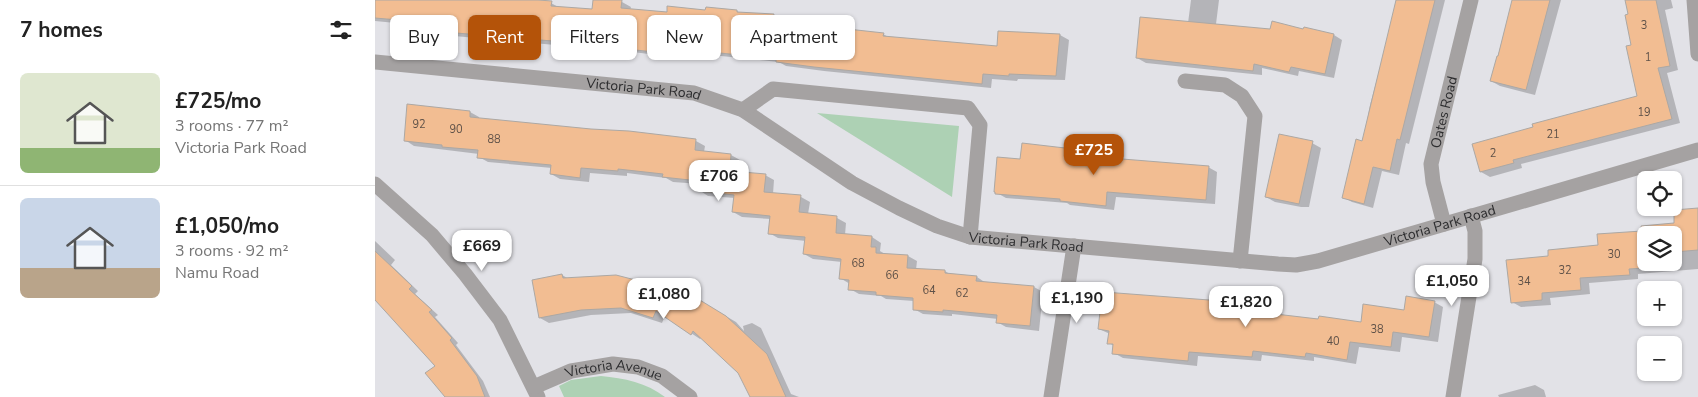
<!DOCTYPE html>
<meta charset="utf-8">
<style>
body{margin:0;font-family:"Nunito Sans",sans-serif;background:#f6f6f6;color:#222;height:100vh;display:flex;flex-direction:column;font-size:19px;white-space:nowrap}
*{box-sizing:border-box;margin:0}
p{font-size:16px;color:#767676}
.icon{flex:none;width:28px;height:28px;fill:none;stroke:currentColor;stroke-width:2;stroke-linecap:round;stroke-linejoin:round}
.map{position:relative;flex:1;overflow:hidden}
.drawer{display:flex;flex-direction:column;background:#fff;width:375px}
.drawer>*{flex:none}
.top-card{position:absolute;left:15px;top:15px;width:475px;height:45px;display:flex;gap:10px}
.tools{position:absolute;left:1262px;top:171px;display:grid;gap:10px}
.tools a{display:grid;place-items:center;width:45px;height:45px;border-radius:8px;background:#fff;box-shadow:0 1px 4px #0004;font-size:25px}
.price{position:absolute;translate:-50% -42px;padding:0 11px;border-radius:10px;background:#fff;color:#222;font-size:16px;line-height:32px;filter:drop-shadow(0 1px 2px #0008)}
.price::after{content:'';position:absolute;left:50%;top:30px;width:15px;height:11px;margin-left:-8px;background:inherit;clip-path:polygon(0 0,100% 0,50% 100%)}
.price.on{background:#b45309;color:#fff}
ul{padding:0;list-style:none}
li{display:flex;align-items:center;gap:15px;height:125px;padding:0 20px}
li+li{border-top:1px solid #e0e0e0}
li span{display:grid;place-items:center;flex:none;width:140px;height:100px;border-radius:8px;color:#555}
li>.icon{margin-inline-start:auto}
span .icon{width:60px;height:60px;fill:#fffc;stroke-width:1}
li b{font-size:21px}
h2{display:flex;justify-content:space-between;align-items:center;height:60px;padding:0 20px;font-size:21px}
.chip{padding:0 18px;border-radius:8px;background:#fff;box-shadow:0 1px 4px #0004;font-size:18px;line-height:45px}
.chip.on{background:#b45309;color:#fff}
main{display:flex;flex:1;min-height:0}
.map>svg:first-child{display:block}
.green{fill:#add1b4}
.shadow{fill:#0003;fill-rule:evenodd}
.building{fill:#f2bd92;stroke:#aca8a4;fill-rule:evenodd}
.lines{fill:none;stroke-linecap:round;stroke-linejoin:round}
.minor{stroke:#a5a2a2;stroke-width:15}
.labels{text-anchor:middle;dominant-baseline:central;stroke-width:4;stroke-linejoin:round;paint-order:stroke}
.number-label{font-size:11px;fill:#5e5148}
.street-label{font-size:14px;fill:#2d2d2f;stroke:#e2e2e7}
</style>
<main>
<section class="drawer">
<h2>7 homes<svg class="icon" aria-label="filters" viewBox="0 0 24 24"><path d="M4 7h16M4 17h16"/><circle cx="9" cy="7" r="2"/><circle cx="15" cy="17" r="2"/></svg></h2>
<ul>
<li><span style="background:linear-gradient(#dfe7d0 75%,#8fb573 0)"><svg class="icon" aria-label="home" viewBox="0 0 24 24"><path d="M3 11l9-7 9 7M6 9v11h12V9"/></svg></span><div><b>£725/mo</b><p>3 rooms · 77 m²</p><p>Victoria Park Road</p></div></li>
<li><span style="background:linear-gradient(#c9d6e8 70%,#b9a48a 0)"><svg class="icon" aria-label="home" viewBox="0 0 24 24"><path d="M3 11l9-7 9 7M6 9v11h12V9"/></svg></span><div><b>£1,050/mo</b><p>3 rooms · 92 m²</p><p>Namu Road</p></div></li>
</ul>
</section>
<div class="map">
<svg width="1323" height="397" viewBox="0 0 1323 397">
<rect width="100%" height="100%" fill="#e2e2e7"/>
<path class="green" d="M442,113L584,126L577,197Z
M226,376C249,378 272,383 290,397H189L184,386L196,380Z"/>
<path class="shadow" d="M0,0H149L176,3L185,8L218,10L219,0H227L247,2L256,7L255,10L293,14L362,11L365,13L398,16L408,21L435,24L441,27L508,34L515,38L623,47L685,35L694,40L690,80L643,79L642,81L617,79L616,88L449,71L411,66L404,62L289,50V56L258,52L79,36L70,31L71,28L0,21Z
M816,0H844L841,24L896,30L929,31L959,35L967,40L959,78L924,71L923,76L887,68V75L771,63L762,58L813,23Z
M1023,0H1070L1034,144L1031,143L1024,175L1007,171L998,208L977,202L968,197L988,142L995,105Z
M1138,0H1186L1160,95L1125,86L1116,81Z
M1251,0H1296L1298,8L1290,10L1303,70L1292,73L1305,123L1146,164L1147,168L1115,177L1106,172L1263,97L1254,15Z
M33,106L95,112L104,117V119L216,130L254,132L321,141L330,146L329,152L356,155L365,160L364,173L390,175L399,180L398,194L426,197L435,202L433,214L462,218L471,223L470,235L497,237L506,243L505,251L510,254L533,256L542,261L541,270L570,271L576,275L602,277L611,283L659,287L668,292L664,331L631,327L622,322L623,319L577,314V316L548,314L539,309V301L511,299L506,296L484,294L475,289V284L465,278L467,262L438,259L429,254L431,241L403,238L394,233L396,219L367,217L358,212L360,198L333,196L324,190L325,184L298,182L291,178L252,173V176L215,173L214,182L185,179L176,174L177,168L113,162L104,157V154L39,146L30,140Z
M937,143L946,148L934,207H926L900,202L891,197Z
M692,144L736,148L745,153L744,160L833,167L842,172L840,204L741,197L739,210L695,205L692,203L631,198L622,193L647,161L691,149Z
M1323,209V269L1263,274V279L1214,283L1215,294L1175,298L1176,305L1146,307L1137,302L1175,257L1224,246L1268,232L1316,223ZM1271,235H1299V262H1271Z
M0,241L20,260L16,265L43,291L40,294L63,315L60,317L83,343L81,345L108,381L115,397H71L61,367L0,299Z
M187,275L194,279L315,295L361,322L369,331L368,326L377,323L386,328L416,394L424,397H385L364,372L327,337L325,339L290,316L287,323L256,313L216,315L174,323L165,318Z
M1059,302L1068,307L1063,342L1027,337L1025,352L984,347L981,364L939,357V361L887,355L886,361L823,356L822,366L748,358L739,353V346L734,343L735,334L724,329L889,308L899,315L987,323Z
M1160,385L1169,390L1171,397H1124L1123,395Z"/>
<path class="building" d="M0,0H163L177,1L176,6L217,9L218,0H247L246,8L292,12V6L330,10L331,7L362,10V12L399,14L398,19L436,22V25L509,33L508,36L622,46L623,31L685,34L681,76L634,74V76L608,74L607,84L439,67L401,62V59L280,46V52L250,49V47L69,32L70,24L0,18Z
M1021,0H1060L1025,140L1022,139L1015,171L998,167L989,204L967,198L981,139L987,141Z
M1137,0H1175L1151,90L1115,81L1122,56H1123Z
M1250,0H1281L1295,66L1283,68L1297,119L1138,160L1139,163L1105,172L1097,144L1158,127L1157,124L1262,96L1251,46L1256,45L1250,15L1253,14Z
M765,17L895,29L897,21L928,29L929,27L959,34L950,74L916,67L914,72L879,64L878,71L761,58Z
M32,104L95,111V117L216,129L254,131L321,139L320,150L356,154L355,171L391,174L389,192L426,195L424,212L462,216L461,233L497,236L496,247H501V253L533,255L532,268L570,270V273L602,276L601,281L659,286L655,326L621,323L622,315L568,310V312L538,310V298L501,295V292L473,290L474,280L464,279L466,259L428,254L430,237L393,234L395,216L357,212L359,195L323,191L324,181L287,177L288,174L243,169V171L206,168L205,178L175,174L176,165L102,158L103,150L67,147V145L29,141Z
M904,134L938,141L924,204L890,197Z
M647,143L690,148L691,143L736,147L735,158L834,166L831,200L732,192L731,206L685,201V199L620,194V192H619L622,157L645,159Z
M1323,208V250L1299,252L1300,266L1254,269L1255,275L1205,278L1206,290L1167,293V300L1136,303L1131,260L1173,256V250L1223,245L1222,234L1267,231L1266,226L1299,223V210ZM1271,235H1299V262H1271Z
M0,251L37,286L34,289L57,310L54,312L77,338L75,340L102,376L110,397H70L50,373L60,366L0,300Z
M187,274L188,278L241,275L315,294L351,316L392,354L411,397H375L363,373L318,331L316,335L281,311L278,318L246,308L206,310L164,318L157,280Z
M729,292L834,300L890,307L889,310H892V313L943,319L944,316L986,322L988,304L1029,310L1031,296L1060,301L1054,337L1018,332L1016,347L975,342L972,360L931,353L930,357L878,351L877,357L814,352L813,361L737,354L738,344H732L734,331L723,329L727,295H729Z"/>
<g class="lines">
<g class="minor">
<path d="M1319,0L1323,54"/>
<path id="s1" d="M0,62L319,93L368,110L477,183L524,208L562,226L595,237L903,264L921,265L943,261L1323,150"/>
<path d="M810,81L850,85L867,96L880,116L865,261"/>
<path d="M368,110L398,89L593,108L605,125L595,237"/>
<path d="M0,184L57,235L90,274L125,320L163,397"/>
<path id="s2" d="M1069,224L1058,182L1056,164L1096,0"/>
<path id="s3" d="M159,387L196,371L238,364L263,367L287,376L315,397"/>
<path d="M676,397L699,246"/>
<path d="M1078,397L1100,259V231L1096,216"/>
</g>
</g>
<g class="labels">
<g class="number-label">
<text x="1269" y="25">3</text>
<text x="1273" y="57">1</text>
<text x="1269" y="112">19</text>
<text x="44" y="124">92</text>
<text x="81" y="129">90</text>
<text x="1178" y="134">21</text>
<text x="119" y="139">88</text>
<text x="1118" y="153">2</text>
<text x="1239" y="254">30</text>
<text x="483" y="263">68</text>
<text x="1190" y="270">32</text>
<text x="517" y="275">66</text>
<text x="1149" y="281">34</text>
<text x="554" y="290">64</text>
<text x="587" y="293">62</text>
<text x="1002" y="329">38</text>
<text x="958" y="341">40</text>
</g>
<g class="street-label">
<text stroke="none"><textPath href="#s1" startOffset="270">Victoria Park Road</textPath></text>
<text stroke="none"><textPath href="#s2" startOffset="115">Oates Road</textPath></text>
<text stroke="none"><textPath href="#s1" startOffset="1110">Victoria Park Road</textPath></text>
<text stroke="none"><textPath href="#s1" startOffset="690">Victoria Park Road</textPath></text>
<text stroke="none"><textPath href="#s3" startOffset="84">Victoria Avenue</textPath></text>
</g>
</g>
</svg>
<div class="tools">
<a><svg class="icon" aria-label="locate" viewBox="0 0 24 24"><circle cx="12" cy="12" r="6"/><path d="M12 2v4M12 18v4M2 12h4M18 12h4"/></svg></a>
<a><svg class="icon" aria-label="layers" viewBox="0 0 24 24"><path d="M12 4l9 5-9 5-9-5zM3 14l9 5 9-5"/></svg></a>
<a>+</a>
<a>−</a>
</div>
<b class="price on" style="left:719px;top:176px">£725</b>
<b class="price" style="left:344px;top:202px">£706</b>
<b class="price" style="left:107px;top:272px">£669</b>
<b class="price" style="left:1077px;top:307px">£1,050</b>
<b class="price" style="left:289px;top:320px">£1,080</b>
<b class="price" style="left:702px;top:324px">£1,190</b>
<b class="price" style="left:871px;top:328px">£1,820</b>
<div class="top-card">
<a class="chip">Buy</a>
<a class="chip on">Rent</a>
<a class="chip">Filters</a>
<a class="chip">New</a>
<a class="chip">Apartment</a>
</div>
</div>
</main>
